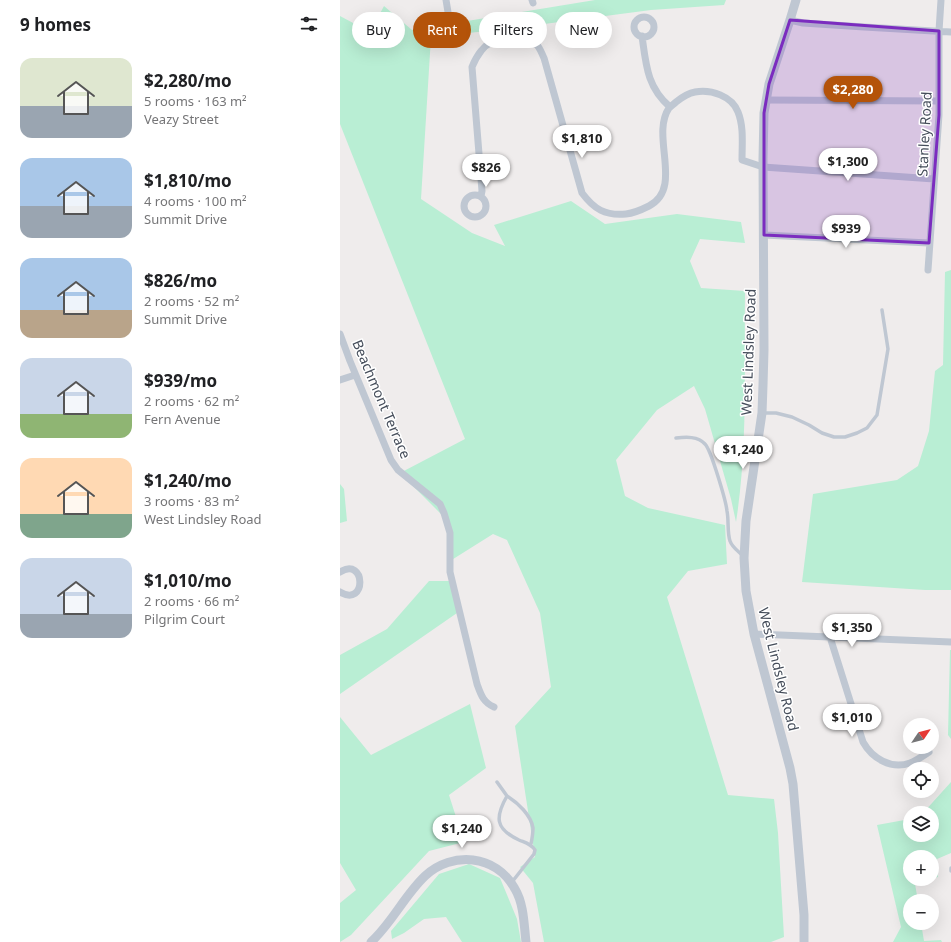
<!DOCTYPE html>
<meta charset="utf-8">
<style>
body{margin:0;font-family:"Noto Sans",sans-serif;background:#f2f2f2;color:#202124;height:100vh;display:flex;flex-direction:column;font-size:15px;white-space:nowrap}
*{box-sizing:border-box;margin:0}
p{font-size:13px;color:#757577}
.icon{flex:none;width:22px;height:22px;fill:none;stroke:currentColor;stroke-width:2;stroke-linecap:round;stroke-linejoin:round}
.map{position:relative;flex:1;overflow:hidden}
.details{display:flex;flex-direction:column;background:#fff;width:340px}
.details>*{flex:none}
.hud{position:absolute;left:12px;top:12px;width:380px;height:36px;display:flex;gap:8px}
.needle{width:26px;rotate:55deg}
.tools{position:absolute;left:563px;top:718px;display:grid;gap:8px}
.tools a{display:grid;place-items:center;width:36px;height:36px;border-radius:50%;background:#fff;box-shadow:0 4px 16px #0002;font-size:20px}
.price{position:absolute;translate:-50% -34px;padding:0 9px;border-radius:14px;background:#fff;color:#222;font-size:13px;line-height:26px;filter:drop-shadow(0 1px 2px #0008)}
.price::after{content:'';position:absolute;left:50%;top:24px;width:12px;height:9px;margin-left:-6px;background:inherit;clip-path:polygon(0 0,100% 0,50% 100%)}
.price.selected{background:#b45309;color:#fff}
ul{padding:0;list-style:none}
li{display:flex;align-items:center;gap:12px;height:100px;padding:0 20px}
li span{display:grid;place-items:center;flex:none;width:112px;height:80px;border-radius:12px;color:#555}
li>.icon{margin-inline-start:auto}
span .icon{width:48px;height:48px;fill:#fffc;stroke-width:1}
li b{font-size:17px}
h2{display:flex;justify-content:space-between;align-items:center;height:48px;padding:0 20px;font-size:17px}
.tag{padding:0 14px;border-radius:18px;background:#fff;box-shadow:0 4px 16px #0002;font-size:14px;line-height:36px}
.tag.selected{background:#b45309;color:#fff}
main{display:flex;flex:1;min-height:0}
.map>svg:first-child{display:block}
.green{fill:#b9eed4;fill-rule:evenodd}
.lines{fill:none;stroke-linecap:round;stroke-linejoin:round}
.service{stroke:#bfc7d2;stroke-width:3.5}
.minor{stroke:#bfc7d2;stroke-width:7}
.tertiary{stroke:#bfc7d2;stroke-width:9}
.marked{fill:#7b2cbf;fill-opacity:0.2;stroke:#7b2cbf;stroke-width:3;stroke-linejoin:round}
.labels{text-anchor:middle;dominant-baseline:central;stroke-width:3;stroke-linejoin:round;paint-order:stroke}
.street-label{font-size:14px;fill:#454d5a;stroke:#fff}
</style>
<main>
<section class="details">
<h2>9 homes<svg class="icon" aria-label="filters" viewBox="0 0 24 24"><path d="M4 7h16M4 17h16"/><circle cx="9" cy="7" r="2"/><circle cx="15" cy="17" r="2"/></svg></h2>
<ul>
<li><span style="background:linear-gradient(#dfe7d0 60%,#9aa5b1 0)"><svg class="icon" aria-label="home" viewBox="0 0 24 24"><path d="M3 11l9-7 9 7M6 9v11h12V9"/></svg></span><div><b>$2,280/mo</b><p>5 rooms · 163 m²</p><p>Veazy Street</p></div></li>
<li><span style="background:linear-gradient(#a9c7e8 60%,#9aa5b1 0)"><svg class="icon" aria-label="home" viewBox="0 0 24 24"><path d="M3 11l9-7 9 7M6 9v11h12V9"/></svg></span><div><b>$1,810/mo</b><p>4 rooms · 100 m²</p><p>Summit Drive</p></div></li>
<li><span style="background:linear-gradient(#a9c7e8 65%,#b9a48a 0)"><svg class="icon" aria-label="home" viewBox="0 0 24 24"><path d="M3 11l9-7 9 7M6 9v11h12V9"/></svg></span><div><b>$826/mo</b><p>2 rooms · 52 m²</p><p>Summit Drive</p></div></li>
<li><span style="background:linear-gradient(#c9d6e8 70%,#8fb573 0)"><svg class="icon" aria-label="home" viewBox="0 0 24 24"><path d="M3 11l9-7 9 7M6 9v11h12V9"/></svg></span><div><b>$939/mo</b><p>2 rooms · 62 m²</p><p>Fern Avenue</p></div></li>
<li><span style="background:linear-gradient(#ffd9b3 70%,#7fa58c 0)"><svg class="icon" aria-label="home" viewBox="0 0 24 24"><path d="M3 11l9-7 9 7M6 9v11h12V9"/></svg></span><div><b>$1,240/mo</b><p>3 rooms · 83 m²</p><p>West Lindsley Road</p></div></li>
<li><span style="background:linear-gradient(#c9d6e8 70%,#9aa5b1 0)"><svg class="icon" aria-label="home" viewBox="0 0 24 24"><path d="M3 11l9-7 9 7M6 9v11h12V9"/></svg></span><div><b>$1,010/mo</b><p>2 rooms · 66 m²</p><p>Pilgrim Court</p></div></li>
</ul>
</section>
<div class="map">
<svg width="611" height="942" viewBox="0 0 611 942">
<rect width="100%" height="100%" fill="#efecec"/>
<path class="green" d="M255,0H386L384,5L311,10L166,29L91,37L81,199L132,233L165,246L154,225L231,201L265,224L337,214L401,222L405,243L360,239L350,261L361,288L405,291C404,368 408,446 396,522L391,499L365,409L354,386L317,410L276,460L285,496L308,508L385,525L387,564L348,571L327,597L388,795L434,799L438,833L444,937L431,942H204L193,883L180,867L195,857L175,726L211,687L200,613L167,540L153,534L110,561L107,520L60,473L125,439L0,124V16L30,32L44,6L72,30Z
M611,270V590H585L462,582L473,494L557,480L578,466L589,431L595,371L603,365L605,272Z
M0,484L4,489L7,521L0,523Z
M89,581H110L117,613L0,694V655L47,629Z
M610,650H611V739L608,735Z
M130,704L146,768L109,795L124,842L89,851L11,935L0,942V903L16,890L0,863V717L31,755Z
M611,782V853L597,859L598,877L575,884L578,901H570V923H581L584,941L601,940L602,942H553L561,927L537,825L570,819V835H592V813H583ZM570,857H592V879H570Z
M129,864L160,878L177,919L181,942H122L106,917L84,919L64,933L52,939L51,931L99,874Z"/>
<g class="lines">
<path class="service" d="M423,413H436L452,417L469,425L482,433L494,437H505L517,433L527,428L537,415L548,349L542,310
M336,438C346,437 358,436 365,444C371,450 386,501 387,511C389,521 387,532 390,541C392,547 398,551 402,555
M157,782L167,796C155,817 155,829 179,840C186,843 191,844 195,850L194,854L172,882
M167,796C178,803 191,815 193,828C193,834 192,839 191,844
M611,868V871"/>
<path class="minor" d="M106,0L108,12
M192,0L193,3
M294 27a10 10 0 1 1 20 0a10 10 0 1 1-20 0Z
M450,20L463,23L524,27L611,32
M302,36C306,65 307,87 330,107
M426,100L599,101
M124 206a11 11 0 1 1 22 0a11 11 0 1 1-22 0Z
M141,196L142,191L132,67C134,62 137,56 141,51C152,36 182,32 197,45C200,48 202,54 204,58L242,193C254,209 265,216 286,214C295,213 301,210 309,206C344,188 310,136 329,108C331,106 334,104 336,102C341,98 349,93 355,92C371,89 392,96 398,112C404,127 402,144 402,160L423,167L594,179
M424,235L589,243
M588,270L599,115V31L601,0
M0,334L10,361L51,460L58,470L100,504L104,513L110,533V572L137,684C141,695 143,702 154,707
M0,380L15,375
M0,572C26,556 27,608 0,592
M414,634L611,642
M490,637L523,742C532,758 551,770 570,763C576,761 583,756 589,752"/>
<path class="tertiary" d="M456,0L450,20L429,84L424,113L423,159L424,350L423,385L422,413L406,521L404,558L406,591L414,634L450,768L453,784L464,915V942
M31,942C52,923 64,896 85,876C112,851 156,854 175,889C184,904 184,925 186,942"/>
</g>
<path class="marked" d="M450,20L599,31V115L589,243L424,235V113L429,84Z"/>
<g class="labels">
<g class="street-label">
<text transform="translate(584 134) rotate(-87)">Stanley Road</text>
<text transform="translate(408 352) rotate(-88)">West Lindsley Road</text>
<text transform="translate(42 399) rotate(67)">Beachmont Terrace</text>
<text transform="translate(439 669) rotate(76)">West Lindsley Road</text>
</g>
</g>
</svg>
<div class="tools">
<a><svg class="needle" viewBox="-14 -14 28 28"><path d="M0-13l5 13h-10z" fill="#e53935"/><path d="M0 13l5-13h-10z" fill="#757577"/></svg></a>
<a><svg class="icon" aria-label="locate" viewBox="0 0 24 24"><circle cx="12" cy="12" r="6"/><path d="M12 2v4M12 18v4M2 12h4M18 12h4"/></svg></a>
<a><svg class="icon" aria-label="layers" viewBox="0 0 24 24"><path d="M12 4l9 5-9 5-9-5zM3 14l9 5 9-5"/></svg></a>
<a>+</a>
<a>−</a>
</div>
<b class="price selected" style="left:513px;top:110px">$2,280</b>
<b class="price" style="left:242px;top:159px">$1,810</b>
<b class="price" style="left:508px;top:182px">$1,300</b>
<b class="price" style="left:146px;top:188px">$826</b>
<b class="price" style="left:506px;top:249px">$939</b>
<b class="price" style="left:403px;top:470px">$1,240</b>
<b class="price" style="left:512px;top:648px">$1,350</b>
<b class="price" style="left:512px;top:738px">$1,010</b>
<b class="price" style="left:122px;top:849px">$1,240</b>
<div class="hud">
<a class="tag">Buy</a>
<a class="tag selected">Rent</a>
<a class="tag">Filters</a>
<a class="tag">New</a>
</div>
</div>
</main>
